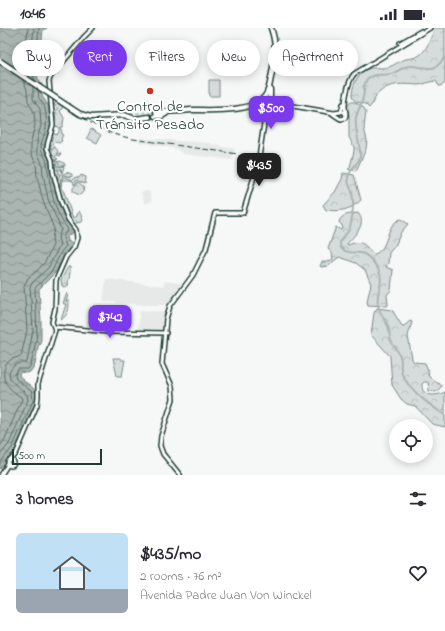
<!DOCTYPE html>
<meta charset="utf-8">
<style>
body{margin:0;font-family:"Indie Flower",sans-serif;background:#f7f7f7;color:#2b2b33;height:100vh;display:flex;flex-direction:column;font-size:15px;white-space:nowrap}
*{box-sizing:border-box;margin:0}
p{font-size:13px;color:#7c7c81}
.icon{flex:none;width:22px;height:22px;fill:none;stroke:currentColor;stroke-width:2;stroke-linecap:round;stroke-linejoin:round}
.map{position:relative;height:447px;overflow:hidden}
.side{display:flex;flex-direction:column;background:#fff;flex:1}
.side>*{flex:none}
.hud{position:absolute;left:12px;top:12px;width:421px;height:36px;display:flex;gap:8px}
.buttons{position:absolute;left:389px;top:391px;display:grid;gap:8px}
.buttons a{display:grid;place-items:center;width:44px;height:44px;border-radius:50%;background:#fff;box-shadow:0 2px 10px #0003;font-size:20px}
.scale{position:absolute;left:12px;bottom:10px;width:90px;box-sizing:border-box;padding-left:4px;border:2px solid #1f3d34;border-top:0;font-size:11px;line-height:14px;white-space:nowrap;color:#1f3d34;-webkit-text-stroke:3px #fff;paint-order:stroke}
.price{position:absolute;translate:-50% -34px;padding:0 9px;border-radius:8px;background:#7c3aed;color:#fff;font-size:13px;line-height:26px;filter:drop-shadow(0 1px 2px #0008)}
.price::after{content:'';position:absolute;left:50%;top:24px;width:12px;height:9px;margin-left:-6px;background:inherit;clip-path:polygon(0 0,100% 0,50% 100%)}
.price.on{background:#222;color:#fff}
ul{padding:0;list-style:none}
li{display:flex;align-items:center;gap:12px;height:100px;padding:0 16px}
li+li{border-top:1px solid #e1e1e2}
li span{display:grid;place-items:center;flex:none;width:112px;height:80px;border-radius:6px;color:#555}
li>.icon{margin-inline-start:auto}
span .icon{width:48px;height:48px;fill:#fffc;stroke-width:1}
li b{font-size:17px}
h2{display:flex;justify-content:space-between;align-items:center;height:48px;padding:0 16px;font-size:17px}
.pill{padding:0 14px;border-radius:18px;background:#fff;box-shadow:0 2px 10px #0003;font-size:14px;line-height:36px}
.pill.on{background:#7c3aed;color:#fff}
.status{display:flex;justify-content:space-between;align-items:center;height:28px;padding:0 20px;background:#fff;direction:ltr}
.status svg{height:11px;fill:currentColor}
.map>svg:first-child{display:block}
.built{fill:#e6e9e8}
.grass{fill:url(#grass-tufts);stroke:#7a8c88}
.forest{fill:url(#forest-crowns);stroke:#7a8c88}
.pitch{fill:#d6dcdb;stroke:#7a8c88}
.water{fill:url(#water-waves);stroke:#72857f}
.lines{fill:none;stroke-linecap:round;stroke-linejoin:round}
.shore{stroke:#576d66;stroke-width:1}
.canal{stroke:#aab5b1;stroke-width:2}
.highway-tunnel{stroke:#cbd2d0;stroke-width:4;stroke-dasharray:4 2;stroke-linecap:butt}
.major-casing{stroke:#1f3d34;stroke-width:6}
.highway-casing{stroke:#1f3d34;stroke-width:7}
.major{stroke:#fff;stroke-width:3}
.highway{stroke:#fff;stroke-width:4}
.rail{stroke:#1f3d34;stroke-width:1;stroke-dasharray:6 3;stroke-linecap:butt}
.highway-bridge-casing{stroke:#1f3d34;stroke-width:7;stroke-linecap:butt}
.highway-bridge{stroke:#fff;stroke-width:4}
.poi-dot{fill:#c8321e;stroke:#fff;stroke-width:1.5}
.labels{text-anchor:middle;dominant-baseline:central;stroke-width:4;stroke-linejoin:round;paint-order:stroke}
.poi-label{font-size:16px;fill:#1f3d34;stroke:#fff}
</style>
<div class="status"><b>10:46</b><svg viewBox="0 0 49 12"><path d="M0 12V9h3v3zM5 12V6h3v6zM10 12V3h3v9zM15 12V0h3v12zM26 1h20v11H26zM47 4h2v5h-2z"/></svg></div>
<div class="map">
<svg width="445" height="447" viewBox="0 0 445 447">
<defs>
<pattern id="grass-tufts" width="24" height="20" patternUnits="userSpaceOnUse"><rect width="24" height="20" fill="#d6dcdb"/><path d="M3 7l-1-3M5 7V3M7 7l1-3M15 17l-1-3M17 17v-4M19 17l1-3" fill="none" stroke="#b7bebd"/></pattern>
<pattern id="forest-crowns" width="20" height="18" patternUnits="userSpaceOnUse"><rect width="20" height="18" fill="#d6dcdb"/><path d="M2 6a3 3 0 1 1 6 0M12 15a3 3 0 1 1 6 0" fill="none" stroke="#b7bebd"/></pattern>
<pattern id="water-waves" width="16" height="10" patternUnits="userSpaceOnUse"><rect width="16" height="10" fill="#aab5b1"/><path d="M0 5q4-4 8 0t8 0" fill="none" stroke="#8a9491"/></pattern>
</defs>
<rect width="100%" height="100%" fill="#f6f7f7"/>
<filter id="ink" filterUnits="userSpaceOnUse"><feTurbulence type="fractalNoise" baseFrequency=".025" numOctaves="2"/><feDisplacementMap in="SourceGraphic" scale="8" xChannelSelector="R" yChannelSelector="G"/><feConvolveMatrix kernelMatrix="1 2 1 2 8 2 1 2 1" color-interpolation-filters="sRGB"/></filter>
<g filter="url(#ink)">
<path class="built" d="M140,110L211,115L213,117L235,121L232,132L183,126L177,121L139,114Z
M149,163L152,173L145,176L141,164Z
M106,251L163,258L165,253L183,256L168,277H145L103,273Z
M89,280L110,282L108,302L86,301Z
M140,282L165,284L164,303H138Z"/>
<path class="grass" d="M89,20L92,25L87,38L81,36Z
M113,330H120L121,332H125L122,348H117Z"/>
<path class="forest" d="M435,0H445V54L443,57L439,58L436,53C429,53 424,57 418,57C403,56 388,54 377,67C374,71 373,76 369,80L365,76C358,74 352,74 352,66C353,55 359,42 371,40C377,39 383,41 389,39C395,37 400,32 406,31C411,30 416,30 420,27C428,21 431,8 435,0Z
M56,74L63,79L60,83L64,90L63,96V98L60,100L62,103L61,106L63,107L61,111L62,113L59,115L55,114L50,118V113L54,105L56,107L59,104V99L55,98V92L56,90L55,89L56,86L54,84L53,81L56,83L58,81L54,77Z
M351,74H355L364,80L366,84L364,100L367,112L366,121L356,143L348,141L350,139L354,123V119L349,109V87L347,79Z
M54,118L58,123L57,126L60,125L61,127L60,128L57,127L55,129L58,131L55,132L50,124V119H52V122Z
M56,132L57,134L60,133L64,135L65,137V138L63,137V138H59V135H56L58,139L63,138L64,139L62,145L61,140L60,142L57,141V142L59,143V146H56L58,149H59L60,146H64L66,144L72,146V149L63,147L62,149H66L73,152L75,149L79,150L81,147L86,149L85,156L76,152V155L74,157L73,153L69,152H62L61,160L64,164L73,190L77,188L78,184L79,183L83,191L82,194L71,196L57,162L59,160L57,155L60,154L59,158L60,159L61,155L60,152L63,151H57L53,141H55L54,138L56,136L54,134Z
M343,145L354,147L361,172C351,182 340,184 326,182L323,177L335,164L342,151Z
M78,154L84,159L83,164L80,167L73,164V160Z
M358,185C368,197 353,208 347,216L348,217C363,211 364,217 374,226C390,222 384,196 401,191L408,196L401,204L396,216L389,225L388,235L386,239L393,242L391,262L387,267L388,277L387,278L368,277L367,273L371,256L365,242L356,235L339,229L328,238L321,239L320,238L322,234H328L333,231L332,225L328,221L335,201L336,199L341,202L343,199L339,194C341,186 351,186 358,185Z
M68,239H70C71,245 68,252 68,258L64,259L62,258L61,252Z
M67,265L68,267L66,274L69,272C69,281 69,286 61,292L66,276H64L63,275Z
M377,280L392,282L402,298H404L410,293L412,294L408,308L412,331L414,334L425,335L428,342L429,349L441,357V359L436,364L429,363L428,354H424L422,356C421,370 437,368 445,364V399L432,396L415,378L407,376L401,371L392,357L390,328L371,307L374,285Z"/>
<path class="pitch" d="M209,52H219V68H209Z
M91,101L101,107L97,115L87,110Z"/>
<path class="water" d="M0,0H47L43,2L41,21L37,31L40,43L37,49L42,57V68L48,77L49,80L51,96L46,115V122L51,133V144L57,169L65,191L72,199L74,204L67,208L68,213L72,215L73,217L65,227L55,245L39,261L41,293V312L38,319L35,337L30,344L26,345L21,344L19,347C26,359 36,354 37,373L15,423L0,441Z"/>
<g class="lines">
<path class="shore" d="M23,45L24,41L22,29L26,17L28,0
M28,48L30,42L28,30L32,18L34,0
M35,52L33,48L36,42L33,30L37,20L39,0
M0,418L4,413L22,371L21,369C17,366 12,363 9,359C1,351 2,337 12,331C15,330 18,329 21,328L27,302L24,258L28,250L37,243L45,234L53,217L52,210L54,201L43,173L37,148L36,136L31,125V114L35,97L34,84L28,73L27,62L23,52
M0,427L9,416L28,372L27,367C21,359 1,351 13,339C16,335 21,335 25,335L27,334L33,302L30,259L33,254L48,240L60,217L58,210L61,201L48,171L43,146L42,135L37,124V113L41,97L40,81L33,71V58
M0,435L12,420L33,373L32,364L16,351L15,347L18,341H28L31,337L37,307L35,260L52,243L61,224L66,218L63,209L68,201C53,183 50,157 47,135C46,129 41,124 41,118C42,111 45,106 46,100C47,95 46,87 45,81C44,73 36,73 39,62"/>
<path class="canal" d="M445,28C435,47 426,38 410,38C403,38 398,44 391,46C384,48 372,45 367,51C363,56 365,63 363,69C362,76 358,82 356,89C354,103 361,116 360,129C358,137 347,143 348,152C348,156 351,160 352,164C354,175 353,188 350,199C349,206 339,209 340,217C342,227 357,223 364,226C370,229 375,236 378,241C386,256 375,263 378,276C379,285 384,290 388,298C390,303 389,308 391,313C393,318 397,321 399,326C403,332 399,339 402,346C409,362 431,378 445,387"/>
<path class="highway-tunnel" d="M124,87L156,84"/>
<g class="major-casing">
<path id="major" d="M400,15L421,3
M271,72L276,75L334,85L341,84
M341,84L343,76
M346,85C343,76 348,53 354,46L430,0
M333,86L339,90
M339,90L341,91L345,90L346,87L344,84
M54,299L109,304L166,305
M8 435a3 3 0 1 1 6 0a3 3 0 1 1-6 0Z
M10,433L16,426L37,377L38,369V356L55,302L52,294L55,281L56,252L66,229L74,219L77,210L76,202L68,191L61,174L53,144L52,132L47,120L48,114L53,97L49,53L51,48L84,9L93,0
M1,447L8,436
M180,447L163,426L160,418L161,408L173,371L172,358L162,336L166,291L170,278L193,247L206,221L215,185H243L258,136L266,82L268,78"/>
</g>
<g class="highway-casing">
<path id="highway" d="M270,71V61
M262,72L263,76L268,78L271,74L269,70
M72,81L80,86L91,89L124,87L135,91L149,89
M156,84C168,84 180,83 192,82C211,82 253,85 265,68C270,62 270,52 272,45C275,27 277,17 271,0
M155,88H162L168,84"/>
</g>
<use href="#major" class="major"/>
<use href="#highway" class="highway"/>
<path class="rail" d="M0,35L71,83L98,99L113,106L133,111L238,126
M246,127L255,128"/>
<g class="highway-bridge-casing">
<path id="highway-bridge" d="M0,33L72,81"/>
</g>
<use href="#highway-bridge" class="highway-bridge"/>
</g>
</g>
<circle class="poi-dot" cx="150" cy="63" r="4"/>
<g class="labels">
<g class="poi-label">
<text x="150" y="79">Control de<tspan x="150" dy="18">Tránsito Pesado</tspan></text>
</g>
</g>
</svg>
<div class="buttons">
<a><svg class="icon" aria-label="locate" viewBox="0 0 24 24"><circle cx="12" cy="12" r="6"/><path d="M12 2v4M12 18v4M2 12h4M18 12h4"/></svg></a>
</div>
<div class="scale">500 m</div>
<b class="price" style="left:271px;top:102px">$500</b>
<b class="price on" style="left:259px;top:159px">$435</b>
<b class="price" style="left:110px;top:311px">$742</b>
<div class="hud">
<a class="pill">Buy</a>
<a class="pill on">Rent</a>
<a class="pill">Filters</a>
<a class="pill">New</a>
<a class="pill">Apartment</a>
</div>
</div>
<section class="side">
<h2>3 homes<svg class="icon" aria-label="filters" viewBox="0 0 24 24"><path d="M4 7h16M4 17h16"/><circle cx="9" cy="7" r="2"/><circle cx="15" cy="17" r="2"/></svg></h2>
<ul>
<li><span style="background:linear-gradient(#bfe0f5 70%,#9aa5b1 0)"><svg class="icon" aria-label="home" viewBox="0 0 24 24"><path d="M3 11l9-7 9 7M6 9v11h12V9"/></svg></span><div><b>$435/mo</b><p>2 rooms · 76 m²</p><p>Avenida Padre Juan Von Winckel</p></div><svg class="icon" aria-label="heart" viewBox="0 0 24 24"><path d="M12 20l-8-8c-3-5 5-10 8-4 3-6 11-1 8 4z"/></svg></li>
</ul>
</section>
